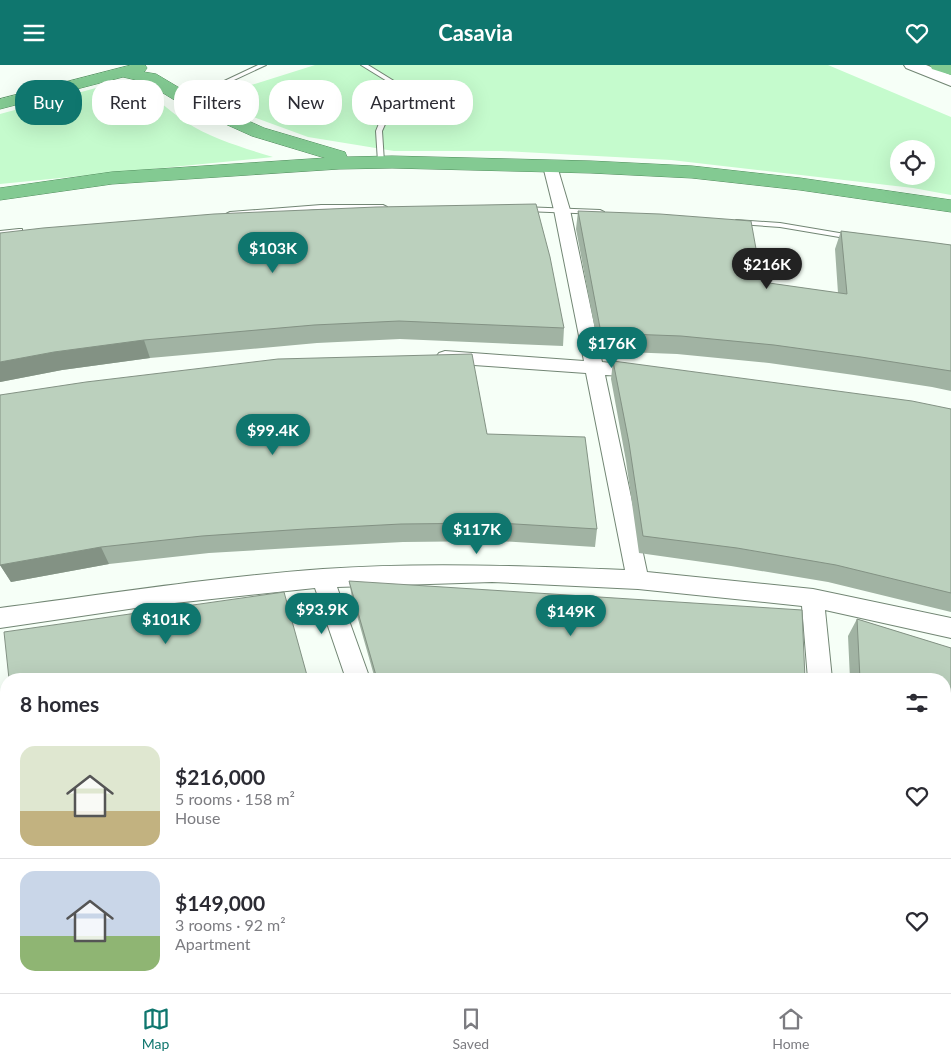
<!DOCTYPE html>
<meta charset="utf-8">
<style>
body{margin:0;font-family:Lato,sans-serif;background:#f7f7f7;color:#2b2b33;height:100vh;display:flex;flex-direction:column;font-size:19px;white-space:nowrap}
*{box-sizing:border-box;margin:0}
p{font-size:16px;color:#7c7c81}
.icon{flex:none;width:28px;height:28px;fill:none;stroke:currentColor;stroke-width:2;stroke-linecap:round;stroke-linejoin:round}
.map{position:relative;flex:1;overflow:hidden}
.drawer{position:absolute;left:0px;top:608px;width:951px;height:321px;display:flex;flex-direction:column;background:#fff;border-radius:20px 20px 0 0;box-shadow:0 5px 20px #0002}
.drawer>*{flex:none}
.guide{position:absolute;left:15px;top:15px;width:500px;height:45px;display:flex;gap:10px}
.buttons{position:absolute;left:890px;top:75px;display:grid;gap:10px}
.buttons a{display:grid;place-items:center;width:45px;height:45px;border-radius:50%;background:#fff;box-shadow:0 5px 20px #0002;font-size:25px}
.price{position:absolute;translate:-50% -42px;padding:0 11px;border-radius:18px;background:#0f766e;color:#fff;font-size:16px;line-height:32px;filter:drop-shadow(0 1px 2px #0008)}
.price::after{content:'';position:absolute;left:50%;top:30px;width:15px;height:11px;margin-left:-8px;background:inherit;clip-path:polygon(0 0,100% 0,50% 100%)}
.price.selected{background:#222;color:#fff}
ul{padding:0;list-style:none}
li{display:flex;align-items:center;gap:15px;height:125px;padding:0 20px}
li+li{border-top:1px solid #e1e1e2}
li span{display:grid;place-items:center;flex:none;width:140px;height:100px;border-radius:15px;color:#555}
li>.icon{margin-inline-start:auto}
span .icon{width:60px;height:60px;fill:#fffc;stroke-width:1}
li b{font-size:21px}
h2{display:flex;justify-content:space-between;align-items:center;height:60px;padding:0 20px;font-size:21px}
.pill{padding:0 18px;border-radius:20px;background:#fff;box-shadow:0 5px 20px #0002;font-size:18px;line-height:45px}
.pill.selected{background:#0f766e;color:#fff}
header{display:flex;justify-content:space-between;align-items:center;height:65px;padding:0 20px;background:#0f766e;color:#fff;font-size:22px;font-weight:700}
.tabs{display:flex;justify-content:space-around;align-items:center;height:70px;border-top:1px solid #e1e1e2;background:#fff;font-size:14px;color:#7c7c81}
.tabs a{display:grid;justify-items:center;gap:2px}
.tabs .selected{color:#0f766e}
.map>svg:first-child{display:block}
.green{fill:#c5fbcd;fill-rule:evenodd}
.lines{fill:none;stroke-linecap:round;stroke-linejoin:round}
.service-casing{stroke:#728674;stroke-width:2}
.minor-casing{stroke:#728674;stroke-width:2}
.tertiary-casing{stroke:#728674;stroke-width:2}
.trunk-casing{stroke:#528e5e;stroke-width:1}
.service{fill:#fff;fill-rule:evenodd}
.minor{fill:#fff;fill-rule:evenodd}
.tertiary{fill:#fff;fill-rule:evenodd}
.trunk{fill:#83ca92;fill-rule:evenodd}
.wall{fill:#a1b3a3}
.shaded-wall{fill:#839284}
.building{fill:#bbd0bd;stroke:#839284}
</style>
<header><svg class="icon" aria-label="menu" viewBox="0 0 24 24"><path d="M4 6h16M4 12h16M4 18h16"/></svg>Casavia<svg class="icon" aria-label="heart" viewBox="0 0 24 24"><path d="M12 20l-8-8c-3-5 5-10 8-4 3-6 11-1 8 4z"/></svg></header>
<div class="map">
<svg width="951" height="928" viewBox="0 0 951 928">
<rect width="100%" height="100%" fill="#f6fff7"/>
<path class="green" d="M315,0H828L951,52V130L913,123L671,95L501,86H394L308,72L248,50L213,32ZM899,84H926V111H899Z
M133,17C152,28 167,45 186,57C212,74 244,83 273,92L0,119V49L96,23Z"/>
<g class="lines">
<g class="service-casing">
<path id="service" d="M258,0H266L189,36L184,35Z
M361,0H368L428,37L417,45L386,57L382,66L384,97L381,99L378,97L376,66L380,56L413,43L421,37Z
M321,140H383L387,142L383,144H321L230,151L226,149L230,147Z
M522,142L600,145L604,147L600,149L525,146H522Z
M736,155L780,158L851,170L855,172L851,174L780,162L739,159H736Z
M19,164H22V168L0,170V166Z"/>
</g>
<g class="minor-casing">
<path id="minor" d="M550,97L555,98L557,101L570,145L602,297L648,302L650,306L648,310L641,312L605,310L647,507L813,524L951,553V573L825,545L832,614H808L802,541L638,524L492,517L337,522L370,614H346L315,523L156,540L0,563V543C107,529 215,512 323,504C423,497 524,501 625,505L586,308L445,298L439,296L436,292L439,288L445,286L584,296L554,145L543,101L545,98Z
M0,661L6,663V733L0,731Z
M6,766V792L0,793V767Z
M945,861L951,862V890L945,889Z
M19,922H49L50,928H20Z
M452,922H482L484,928H454Z"/>
</g>
<g class="tertiary-casing">
<path id="tertiary" d="M904,0H926L951,10V21L906,3Z"/>
</g>
<g class="trunk-casing">
<path id="trunk" d="M131,0H145L147,3L144,7L156,9L193,31L264,63L345,87L347,92L392,91L591,96L692,101L800,113L951,135V147L800,125L692,113L591,108L392,103L339,104L112,119L0,135V123L112,107L325,93L252,71L181,39L145,17L123,12L0,44V34Z
M930,0H951V10L932,4Z"/>
</g>
<use href="#service" class="service"/>
<use href="#minor" class="minor"/>
<use href="#tertiary" class="tertiary"/>
<use href="#trunk" class="trunk"/>
</g>
<path class="wall" d="M578,146L762,217L838,228L835,184L841,166L951,180V326L932,322L854,310L769,298L677,289L599,286L576,164Z
M0,168L564,263L563,281L400,274L317,278L150,293L62,305L0,317Z
M613,296L951,344V547L828,517L731,501L639,488L626,396L611,314Z
M487,369L597,464L595,482L498,476L403,477L308,482L209,488L109,499L11,517L0,500Z
M349,516L805,614H375L352,533Z
M857,554L951,583V842L945,839V614H850L848,571Z
M765,922H803L816,928H763Z"/>
<path class="shaded-wall" d="M144,275L150,293L62,305L0,317V297L54,287Z
M101,482L109,499L11,517L0,500Z"/>
<path class="building" d="M536,139L550,192L564,263L399,256L314,260L144,275L54,287L0,297V168L43,163L214,149L376,142Z
M578,146L660,149L751,156L762,217L847,229L841,166L929,177L951,180V306L861,292L774,280L681,271L601,268Z
M472,289L487,369L585,372L597,464L499,458L401,459L305,464L202,471L101,482L0,500V330L86,317L278,294Z
M613,296L912,336L951,344V528L836,500L737,483L643,471L629,378Z
M349,516L802,545L805,614H377Z
M284,527L308,614H9L4,567Z
M857,554L951,583V824L945,822V614H860Z
M39,922H219L220,928H39Z
M221,922H395L396,928H222Z
M769,922H803L816,928H768Z"/>
</svg>
<div class="buttons">
<a><svg class="icon" aria-label="locate" viewBox="0 0 24 24"><circle cx="12" cy="12" r="6"/><path d="M12 2v4M12 18v4M2 12h4M18 12h4"/></svg></a>
</div>
<b class="price" style="left:273px;top:209px">$103K</b>
<b class="price selected" style="left:767px;top:225px">$216K</b>
<b class="price" style="left:612px;top:304px">$176K</b>
<b class="price" style="left:273px;top:391px">$99.4K</b>
<b class="price" style="left:477px;top:490px">$117K</b>
<b class="price" style="left:322px;top:570px">$93.9K</b>
<b class="price" style="left:571px;top:572px">$149K</b>
<b class="price" style="left:166px;top:580px">$101K</b>
<div class="guide">
<a class="pill selected">Buy</a>
<a class="pill">Rent</a>
<a class="pill">Filters</a>
<a class="pill">New</a>
<a class="pill">Apartment</a>
</div>
<section class="drawer">
<h2>8 homes<svg class="icon" aria-label="filters" viewBox="0 0 24 24"><path d="M4 7h16M4 17h16"/><circle cx="9" cy="7" r="2"/><circle cx="15" cy="17" r="2"/></svg></h2>
<ul>
<li><span style="background:linear-gradient(#dfe7d0 65%,#c2b280 0)"><svg class="icon" aria-label="home" viewBox="0 0 24 24"><path d="M3 11l9-7 9 7M6 9v11h12V9"/></svg></span><div><b>$216,000</b><p>5 rooms · 158 m²</p><p>House</p></div><svg class="icon" aria-label="heart" viewBox="0 0 24 24"><path d="M12 20l-8-8c-3-5 5-10 8-4 3-6 11-1 8 4z"/></svg></li>
<li><span style="background:linear-gradient(#c9d6e8 65%,#8fb573 0)"><svg class="icon" aria-label="home" viewBox="0 0 24 24"><path d="M3 11l9-7 9 7M6 9v11h12V9"/></svg></span><div><b>$149,000</b><p>3 rooms · 92 m²</p><p>Apartment</p></div><svg class="icon" aria-label="heart" viewBox="0 0 24 24"><path d="M12 20l-8-8c-3-5 5-10 8-4 3-6 11-1 8 4z"/></svg></li>
</ul>
</section>
</div>
<nav class="tabs">
<a class="selected"><svg class="icon" aria-label="map" viewBox="0 0 24 24"><path d="M3 6l6-2 6 2 6-2v14l-6 2-6-2-6 2zM9 4v14M15 6v14"/></svg>Map</a>
<a><svg class="icon" aria-label="saved" viewBox="0 0 24 24"><path d="M7 4h10v16l-5-4-5 4z"/></svg>Saved</a>
<a><svg class="icon" aria-label="home" viewBox="0 0 24 24"><path d="M3 11l9-7 9 7M6 9v11h12V9"/></svg>Home</a>
</nav>
